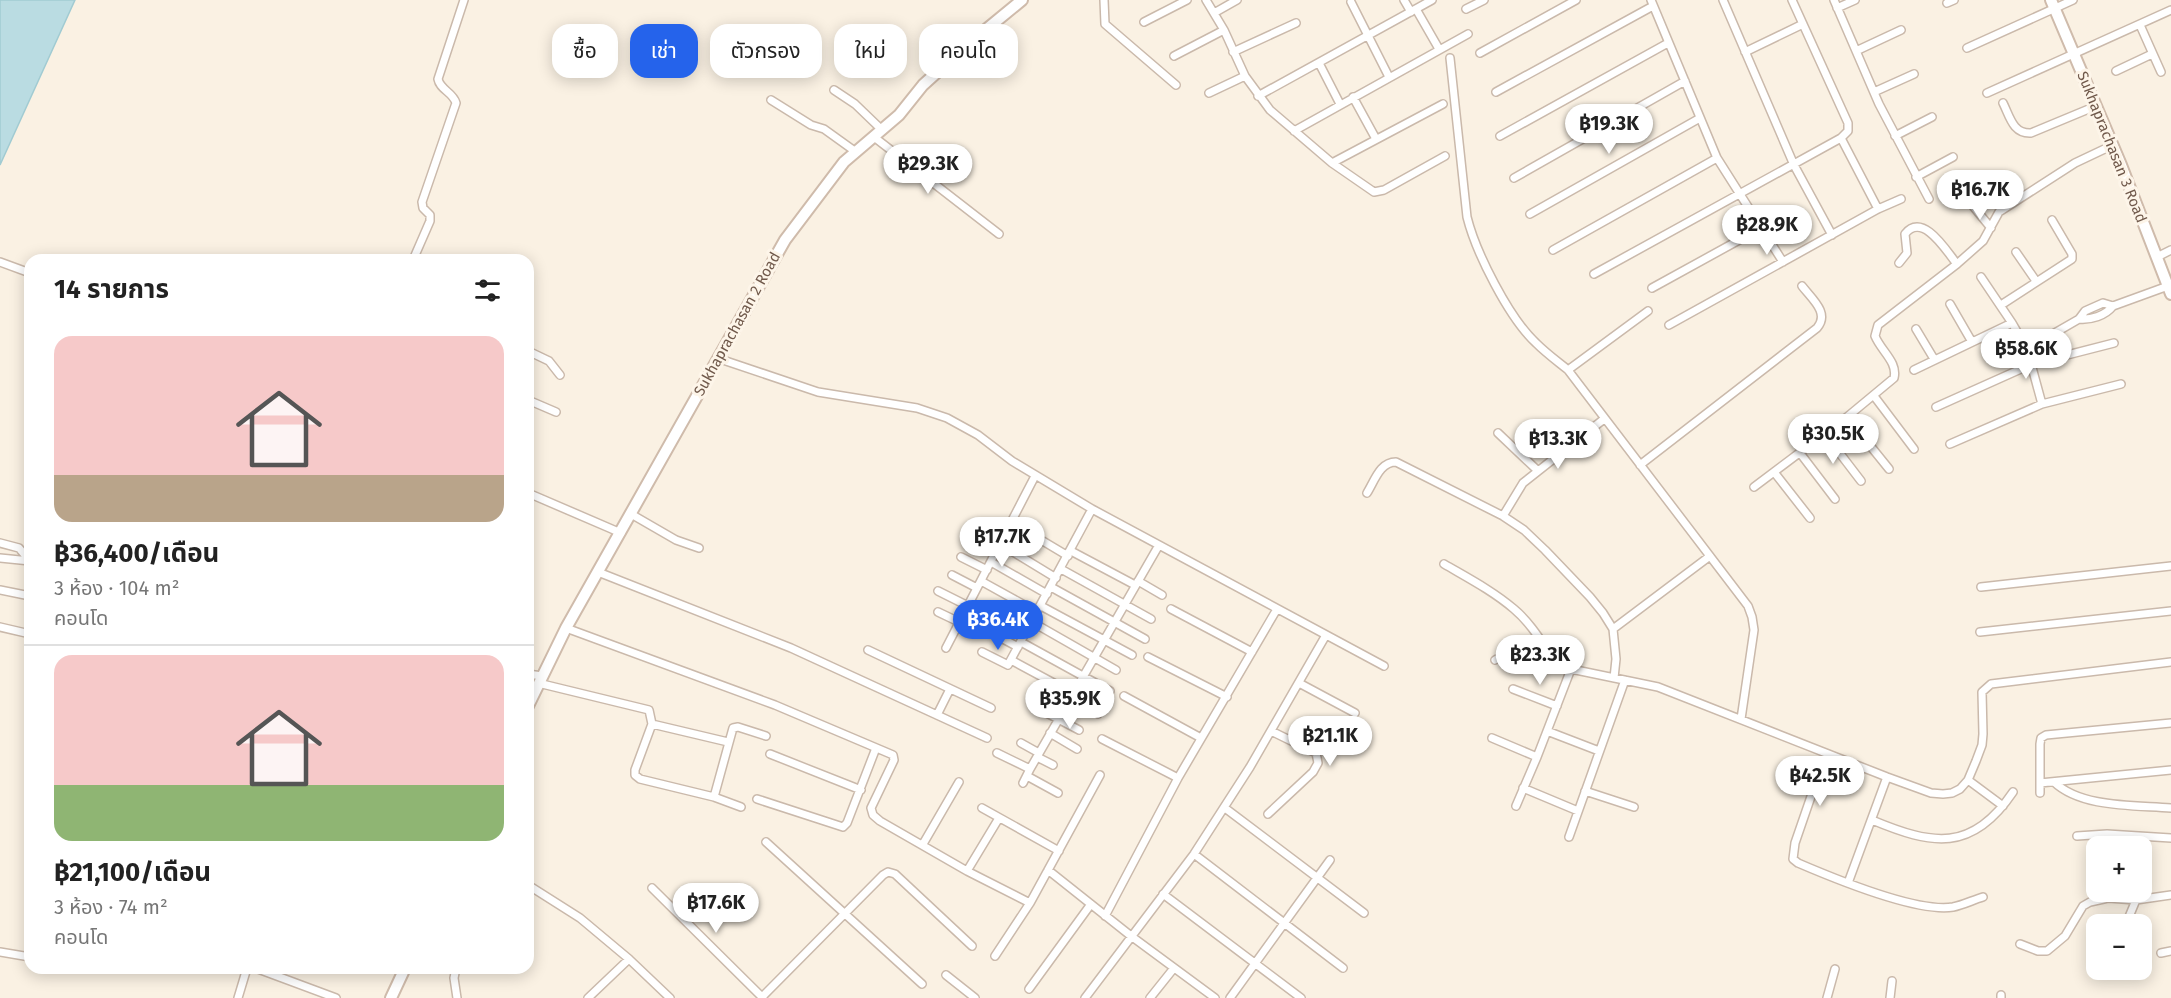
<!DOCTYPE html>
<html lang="th">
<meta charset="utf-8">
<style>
body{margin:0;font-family:"Fira Sans","Noto Sans Thai",sans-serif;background:#f2f2f2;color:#222;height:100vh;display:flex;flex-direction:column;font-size:22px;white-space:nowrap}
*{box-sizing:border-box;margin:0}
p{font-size:20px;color:#767676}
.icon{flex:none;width:33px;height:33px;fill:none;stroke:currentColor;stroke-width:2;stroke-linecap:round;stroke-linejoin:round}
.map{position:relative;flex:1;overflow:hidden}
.panel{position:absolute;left:24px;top:254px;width:510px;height:720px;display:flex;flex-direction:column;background:#fff;border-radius:18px;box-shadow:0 3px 15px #0003}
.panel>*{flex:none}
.banner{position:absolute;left:552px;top:24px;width:570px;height:54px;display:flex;gap:12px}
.controls{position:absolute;left:2086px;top:836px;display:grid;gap:12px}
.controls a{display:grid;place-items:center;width:66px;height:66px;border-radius:12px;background:#fff;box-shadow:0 3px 15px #0003;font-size:30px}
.price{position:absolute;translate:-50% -51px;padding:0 14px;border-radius:21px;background:#fff;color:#222;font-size:20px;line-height:39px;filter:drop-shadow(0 2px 3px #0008)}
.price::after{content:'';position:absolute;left:50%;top:36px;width:18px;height:14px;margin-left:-9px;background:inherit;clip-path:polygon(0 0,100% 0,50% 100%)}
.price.selected{background:#2563eb;color:#fff}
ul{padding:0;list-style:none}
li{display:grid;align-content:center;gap:12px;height:318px;padding:0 30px}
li+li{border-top:2px solid #e0e0e0}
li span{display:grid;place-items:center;height:186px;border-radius:18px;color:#555}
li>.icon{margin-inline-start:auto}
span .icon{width:108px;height:108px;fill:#fffc;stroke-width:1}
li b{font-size:26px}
h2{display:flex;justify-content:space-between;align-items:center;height:72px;padding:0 30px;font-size:26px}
.pill{padding:0 21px;border-radius:18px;background:#fff;box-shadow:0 3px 15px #0003;font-size:21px;line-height:54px}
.pill.selected{background:#2563eb;color:#fff}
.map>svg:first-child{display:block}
.water{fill:#badce2;stroke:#a1cbd2;stroke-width:1.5}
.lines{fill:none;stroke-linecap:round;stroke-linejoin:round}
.street-casing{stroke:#cab9ab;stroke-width:10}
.secondary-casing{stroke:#cfbbab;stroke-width:14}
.street{stroke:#fff;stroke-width:7}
.secondary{stroke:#fff;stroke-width:10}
.labels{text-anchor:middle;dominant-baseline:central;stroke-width:6;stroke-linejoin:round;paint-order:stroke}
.street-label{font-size:15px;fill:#70594b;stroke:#fdf5e9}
</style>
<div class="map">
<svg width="2171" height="998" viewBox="0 0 2171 998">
<rect width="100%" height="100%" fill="#faf1e3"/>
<path class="water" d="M0,0H75L0,165Z"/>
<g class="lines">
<g class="street-casing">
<path id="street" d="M1104,0L1105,24L1176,85
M1206,0L1224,30L1245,76L1270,110L1332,163L1374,192L1384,190L1445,156
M1404,0L1411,12
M1651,0L1717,158L1783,262
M1723,0L1794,165L1832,235
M1834,0L1879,104L1929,199
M1351,2L1389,77
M1947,3L1954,0
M1837,8L1855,0
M1416,9L1439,49
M1466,9L1484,0
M1214,13L1237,0
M1144,22L1187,0
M2140,25L2161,72
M1967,48L2073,0
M1856,51L1901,30
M1233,52L1296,23
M1745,52L1803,24
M1480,53L1576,0
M1174,56L1224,30
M1450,58L1467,217C1476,253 1509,318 1536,343C1546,353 1557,361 1568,370L1748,606L1752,617L1754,630L1741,719
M1319,63L1340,104
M2116,71L2152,54
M834,90L855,104L882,130
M1496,92L1653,6
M1874,92L1914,74
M1209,93L1245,76
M1987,93L2171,10
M1258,96L1432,0
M1353,97L1376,139
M771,100L811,125L824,129L856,152
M2003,103C2010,117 2013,134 2031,133L2096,106
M1294,131L1468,34
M1500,136L1668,43
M1895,136L1932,117
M874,137L999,234
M1841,138L1878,209
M1332,163L1443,104
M1916,177L1953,157
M1514,178L1685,81
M1964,195L1991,228
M1530,214L1700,118
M1553,250L1717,158
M2016,252L2036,281
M2157,257L2171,250
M413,260L430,221V215L423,208L422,202L456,103C453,92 440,90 438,79L464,0
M0,262L30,273
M1899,263L1907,253L1905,234C1923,211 1947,252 1957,264
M1594,274L1841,138L1848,131V123L1792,0
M1981,277L2012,323L2027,349L2042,404
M1652,288L1761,228
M1950,304L1972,342
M2001,305L2072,259V254L2052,220
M2079,319C2091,320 2105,316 2113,306L2168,286
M1669,325L1878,209L1901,199
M1916,329L1934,359
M2027,349L2079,319L2085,311L2103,303L2113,306
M528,351L549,361L560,375
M717,358L818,392L917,408L947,418L978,435L1012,461L1092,509L1384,666
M1568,370L1648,311
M1914,370L2012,323
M1874,396L1914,449
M528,400L556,412
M1936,407L2032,364L2114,343
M1847,417L1889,469
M1498,433L1537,470
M1825,434L1861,481
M1950,444L2042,404L2121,384
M1800,453L1835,499
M1640,465L1817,328C1830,313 1812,299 1802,286
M1774,472L1810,518
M1754,487L1847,417L1894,378C1898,362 1881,351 1875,336L1878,325L1957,264L1983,241L1999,212L2075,163L2113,145
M528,493L621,533
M1367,493C1375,480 1380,462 1396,462L1503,516L1524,530L1545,550L1590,597L1603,613L1613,629L1616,659L1614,678
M631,514L676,540L699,548
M1503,516L1523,483L1604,419
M1011,522L1068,556
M974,537L997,550
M0,543L19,548L30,561
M1000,544L1056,578
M1071,551L1135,585
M961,557L987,570
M0,558L30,561
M991,562L1047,594
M1444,564C1468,578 1493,591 1514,609C1532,624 1544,646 1557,664
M1061,569L1151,619
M598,572L791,648L987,738
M952,575L977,588
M981,581L1037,612
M1138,581L1162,595
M1051,587L1145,639
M1981,587L2171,566
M0,590L30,596
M938,591L968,606
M1041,606L1132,655
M1171,609L1252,652
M938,612L959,622
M1001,616L1027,630
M1032,622L1116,670
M0,627L30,634
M566,628L775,705L893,755L894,760L871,808L873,815L880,821L967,871L1030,903
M1613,629L1710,556
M990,632L1018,647
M1980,632L2171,611
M1021,642L1110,691
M946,648L1035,476
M868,650L991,708
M982,652L1008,665L1092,509
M1148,657L1227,697
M1011,660L1074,694
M1495,660L1504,655L1523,656L1571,669L1658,687L1887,777L1931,793L1943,794L1952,793L1960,789L1968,780L1976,761L1982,745L1983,734L1982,692L1991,684L2171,662
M528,674L542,676
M538,683L649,710L652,724L635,770V775L640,779L714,797L741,807
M1299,683L1355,713
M1513,689L1557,706
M1124,696L1201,738
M1071,699L1098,714
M1041,710L1079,730
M937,715L950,689
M652,724L728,742
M1547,731L1599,751
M1050,733L1077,749
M1492,738L1537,757
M1102,739L1178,778
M1021,743L1039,753
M997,753L1030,769L1023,783
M1826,753L1795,843L1793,859L1798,863C1833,878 1917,913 1953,907C1963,905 1973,900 1983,897
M770,754L861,790
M1037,757L1053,765
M1030,769L1159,545
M1027,776L1058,793
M1968,780L2003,806
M2054,782C2081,808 2135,805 2171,808
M2040,783L2171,770
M1523,788L1578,811
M1585,791L1634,807
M2040,793V744L2041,738L2046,735L2171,723
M714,797L733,728L738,727L766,736
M757,799L843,827L847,823L876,748
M1516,806L1537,757L1571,669
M982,808L1059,851
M1225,808L1364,913
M1268,814L1313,772L1318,763L1316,753L1271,731
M1872,820C1932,845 1972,853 2013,792
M2077,836L2107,834L2171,838
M1569,837L1625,680
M766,842L922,984
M923,844L959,782
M1194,854L1343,968
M1048,870L1131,936L1215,998
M967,871L999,818
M1848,883L1887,777
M528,885L580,918L629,959L670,998
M652,888L763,998
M1163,894L1301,998
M1105,916L1178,778L1277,609
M2126,924L2136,900L2171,895
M2020,944L2038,951H2047L2065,936L2083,906L2090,902L2108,898L2136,900
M0,952L30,957
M2161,953L2171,951
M995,956L1030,903L1100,775
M248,968L258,969L336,998
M456,968L454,978L457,998
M946,975L975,998
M1029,989L1091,904
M238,998L247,968
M588,998L629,959
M761,998L883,875L888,872L895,874L972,946
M1085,998L1194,854L1250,767L1326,635
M1150,998L1174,968
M1230,998L1330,860
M1827,998L1835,969
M1890,998L1892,981
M2001,998V995"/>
</g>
<g class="secondary-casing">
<path id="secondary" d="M2051,0L2121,165L2171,294
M528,706L566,628L785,240L844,162L899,115L923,85L966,46L1022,0
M391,998L405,968"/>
</g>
<use href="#street" class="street"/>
<use href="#secondary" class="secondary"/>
</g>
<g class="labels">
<g class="street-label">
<text transform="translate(2112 147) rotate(68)">Sukhaprachasan 3 Road</text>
<text transform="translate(737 324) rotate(-61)">Sukhaprachasan 2 Road</text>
</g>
</g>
</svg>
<div class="controls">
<a>+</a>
<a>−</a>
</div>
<b class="price" style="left:1609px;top:155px">฿19.3K</b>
<b class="price" style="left:928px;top:195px">฿29.3K</b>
<b class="price" style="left:1980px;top:221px">฿16.7K</b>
<b class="price" style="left:1767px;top:256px">฿28.9K</b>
<b class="price" style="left:2026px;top:380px">฿58.6K</b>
<b class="price" style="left:1833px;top:465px">฿30.5K</b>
<b class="price" style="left:1558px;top:470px">฿13.3K</b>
<b class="price" style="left:1002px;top:568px">฿17.7K</b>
<b class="price selected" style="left:998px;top:651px">฿36.4K</b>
<b class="price" style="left:1540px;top:686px">฿23.3K</b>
<b class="price" style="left:1070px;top:730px">฿35.9K</b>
<b class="price" style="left:1330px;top:767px">฿21.1K</b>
<b class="price" style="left:1820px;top:807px">฿42.5K</b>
<b class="price" style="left:716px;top:934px">฿17.6K</b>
<div class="banner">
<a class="pill">ซื้อ</a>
<a class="pill selected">เช่า</a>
<a class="pill">ตัวกรอง</a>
<a class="pill">ใหม่</a>
<a class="pill">คอนโด</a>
</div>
<section class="panel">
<h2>14 รายการ<svg class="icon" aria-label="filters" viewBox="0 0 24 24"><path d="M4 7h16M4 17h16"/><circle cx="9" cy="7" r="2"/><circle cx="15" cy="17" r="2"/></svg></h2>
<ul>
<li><span style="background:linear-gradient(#f6c9c9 75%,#b9a48a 0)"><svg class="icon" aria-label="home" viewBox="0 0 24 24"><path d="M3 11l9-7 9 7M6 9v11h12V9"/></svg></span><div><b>฿36,400/เดือน</b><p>3 ห้อง · 104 m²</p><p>คอนโด</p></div></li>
<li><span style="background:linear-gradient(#f6c9c9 70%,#8fb573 0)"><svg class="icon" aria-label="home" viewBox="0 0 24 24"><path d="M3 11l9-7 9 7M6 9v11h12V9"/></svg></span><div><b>฿21,100/เดือน</b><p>3 ห้อง · 74 m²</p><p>คอนโด</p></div></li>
</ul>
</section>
</div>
